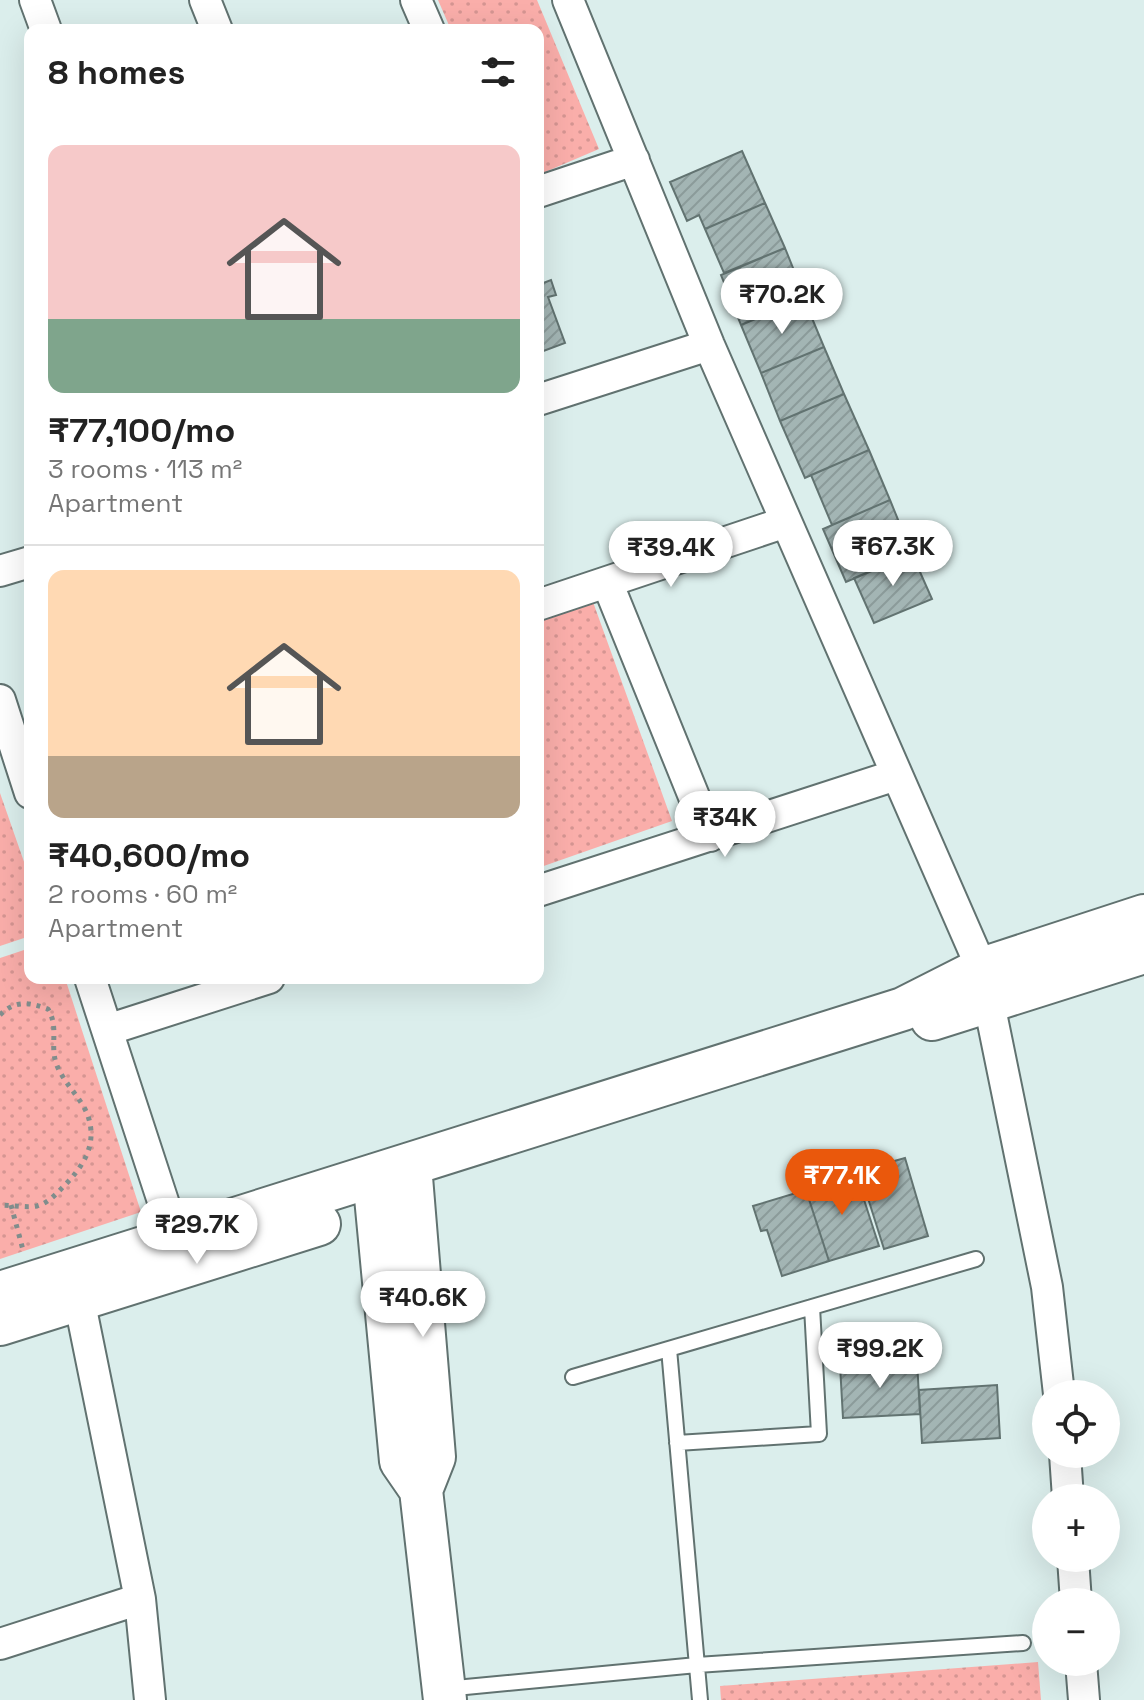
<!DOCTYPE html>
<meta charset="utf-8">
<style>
body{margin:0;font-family:"Space Grotesk",sans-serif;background:#f2f2f2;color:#222;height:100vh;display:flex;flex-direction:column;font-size:30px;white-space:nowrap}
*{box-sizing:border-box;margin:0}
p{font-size:26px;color:#767676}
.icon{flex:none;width:44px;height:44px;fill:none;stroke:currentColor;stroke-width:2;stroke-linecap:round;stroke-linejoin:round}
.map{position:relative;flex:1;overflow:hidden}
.sheet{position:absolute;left:24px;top:24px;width:520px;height:960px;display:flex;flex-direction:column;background:#fff;border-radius:16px;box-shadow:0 8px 32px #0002}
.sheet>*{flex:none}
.controls{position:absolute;left:1032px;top:1380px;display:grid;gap:16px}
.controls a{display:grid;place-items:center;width:88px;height:88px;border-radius:50%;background:#fff;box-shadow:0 8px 32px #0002;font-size:40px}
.price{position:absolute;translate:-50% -68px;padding:0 18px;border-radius:28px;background:#fff;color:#222;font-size:26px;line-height:52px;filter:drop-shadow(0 2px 4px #0008)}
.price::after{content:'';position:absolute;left:50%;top:48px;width:24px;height:18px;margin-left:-12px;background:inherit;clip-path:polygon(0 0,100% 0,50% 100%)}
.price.on{background:#ea580c;color:#fff}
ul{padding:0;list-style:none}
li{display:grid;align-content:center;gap:16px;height:424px;padding:0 24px}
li+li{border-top:2px solid #e0e0e0}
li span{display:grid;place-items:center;height:248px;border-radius:16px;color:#555}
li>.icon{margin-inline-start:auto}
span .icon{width:144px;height:144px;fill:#fffc;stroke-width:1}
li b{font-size:34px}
h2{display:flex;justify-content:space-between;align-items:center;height:96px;padding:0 24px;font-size:34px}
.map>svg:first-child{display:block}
.park{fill:url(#park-dots)}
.building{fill:url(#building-hatch);stroke:#627371;stroke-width:2}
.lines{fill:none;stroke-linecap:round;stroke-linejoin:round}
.lane-casing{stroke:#617270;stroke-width:18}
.street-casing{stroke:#617270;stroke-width:34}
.secondary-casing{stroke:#617270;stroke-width:46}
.path{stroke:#808d8c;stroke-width:5;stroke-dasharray:4 6;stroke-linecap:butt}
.lane{stroke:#fff;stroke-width:14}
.street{stroke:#fff;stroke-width:30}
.secondary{stroke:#fff;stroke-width:42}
</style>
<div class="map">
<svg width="1144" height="1700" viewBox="0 0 1144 1700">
<defs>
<pattern id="park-dots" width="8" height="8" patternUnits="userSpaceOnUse" patternTransform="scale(2)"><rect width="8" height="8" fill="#faaeaa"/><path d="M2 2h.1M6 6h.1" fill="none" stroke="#d59592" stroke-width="1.8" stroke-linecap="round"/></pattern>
<pattern id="building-hatch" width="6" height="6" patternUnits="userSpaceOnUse" patternTransform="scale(2)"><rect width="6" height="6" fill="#a3b5b4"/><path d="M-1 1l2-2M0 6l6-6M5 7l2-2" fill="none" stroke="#8b9b9a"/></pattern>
</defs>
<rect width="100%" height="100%" fill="#dbeeec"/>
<path class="park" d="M438,0H537L599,149L538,175V30H451Z
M593,602L672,821L538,868V622Z
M0,793L30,879V936L0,946Z
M30,948V978H65L141,1212L0,1259V958Z
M1038,1662L1041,1700H721L720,1686Z"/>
<path class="building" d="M742,151L765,203L705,229L699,215L687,221L670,182Z
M765,203L785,248L724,273L705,229Z
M785,248L795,273L784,278L794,303L741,325L721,275Z
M551,280L556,295L548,297L565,343L538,353V285Z
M804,299L824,347L761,373L741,325Z
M824,347L844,394L780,421L761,373Z
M844,394L869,450L805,478L780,421Z
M869,450L890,500L832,525L811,475Z
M890,500L912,554L846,582L823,529Z
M912,554L932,599L874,623L854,578Z
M905,1158L928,1236L884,1249L867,1195L862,1197L855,1172Z
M855,1172L879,1246L829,1261L806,1190Z
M806,1190L829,1261L782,1276L767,1230L761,1231L753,1206Z
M917,1361L920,1414L843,1418L840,1365Z
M997,1385L1000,1438L922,1443L919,1390Z"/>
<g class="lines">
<g class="lane-casing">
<path id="lane" d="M669,1349L700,1700
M573,1377L976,1259
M677,1443L819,1434L812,1307
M445,1689L697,1665L1023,1643"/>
</g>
<g class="street-casing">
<path id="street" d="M35,0L46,30
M205,0L217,30
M416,0L429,30
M568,0L709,345L982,969L1047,1287L1059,1394
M538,192L634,160
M538,400L709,345
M0,571L30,562
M607,582L710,836
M538,605L786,522
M0,700L30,793
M538,891L896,775
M90,978L175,1238
M107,1030L269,978
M79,1299L140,1599L150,1700
M1065,1454L1068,1498
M1073,1558L1076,1602
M0,1644L140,1599
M1081,1662L1084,1700"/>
</g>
<g class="secondary-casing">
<path id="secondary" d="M932,1019L1144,952
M410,1165L434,1457L421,1490
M374,1176L401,1461L421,1490L445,1700
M0,1293L903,1009L982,969L1144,916
M0,1324L319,1224"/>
</g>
<path class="path" d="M0,1015C15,1000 29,1002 48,1009C59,1027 50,1044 56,1063C63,1083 81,1097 88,1116C98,1146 82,1168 62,1188C55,1195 48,1203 37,1206C26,1208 12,1205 0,1205
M11,1205L23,1250"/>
<use href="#lane" class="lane"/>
<use href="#street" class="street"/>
<use href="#secondary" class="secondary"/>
</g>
</svg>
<div class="controls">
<a><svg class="icon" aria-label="locate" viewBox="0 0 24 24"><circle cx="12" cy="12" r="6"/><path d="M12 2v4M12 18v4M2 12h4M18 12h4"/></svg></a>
<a>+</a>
<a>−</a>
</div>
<b class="price" style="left:782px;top:336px">₹70.2K</b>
<b class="price" style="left:893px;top:588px">₹67.3K</b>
<b class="price" style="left:671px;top:589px">₹39.4K</b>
<b class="price" style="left:725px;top:859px">₹34K</b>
<b class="price on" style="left:842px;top:1217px">₹77.1K</b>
<b class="price" style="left:197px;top:1266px">₹29.7K</b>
<b class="price" style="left:423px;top:1339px">₹40.6K</b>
<b class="price" style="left:880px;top:1390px">₹99.2K</b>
<section class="sheet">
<h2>8 homes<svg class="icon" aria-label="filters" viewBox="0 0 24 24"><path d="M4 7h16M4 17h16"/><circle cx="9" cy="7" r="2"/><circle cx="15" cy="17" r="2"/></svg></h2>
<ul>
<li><span style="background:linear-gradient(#f6c9c9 70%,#7fa58c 0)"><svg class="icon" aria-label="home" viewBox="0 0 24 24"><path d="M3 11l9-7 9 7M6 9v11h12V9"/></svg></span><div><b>₹77,100/mo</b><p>3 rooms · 113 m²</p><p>Apartment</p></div></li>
<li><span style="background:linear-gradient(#ffd9b3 75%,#b9a48a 0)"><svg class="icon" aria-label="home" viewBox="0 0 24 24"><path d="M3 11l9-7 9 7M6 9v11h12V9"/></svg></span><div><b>₹40,600/mo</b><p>2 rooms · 60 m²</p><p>Apartment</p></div></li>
</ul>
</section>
</div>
